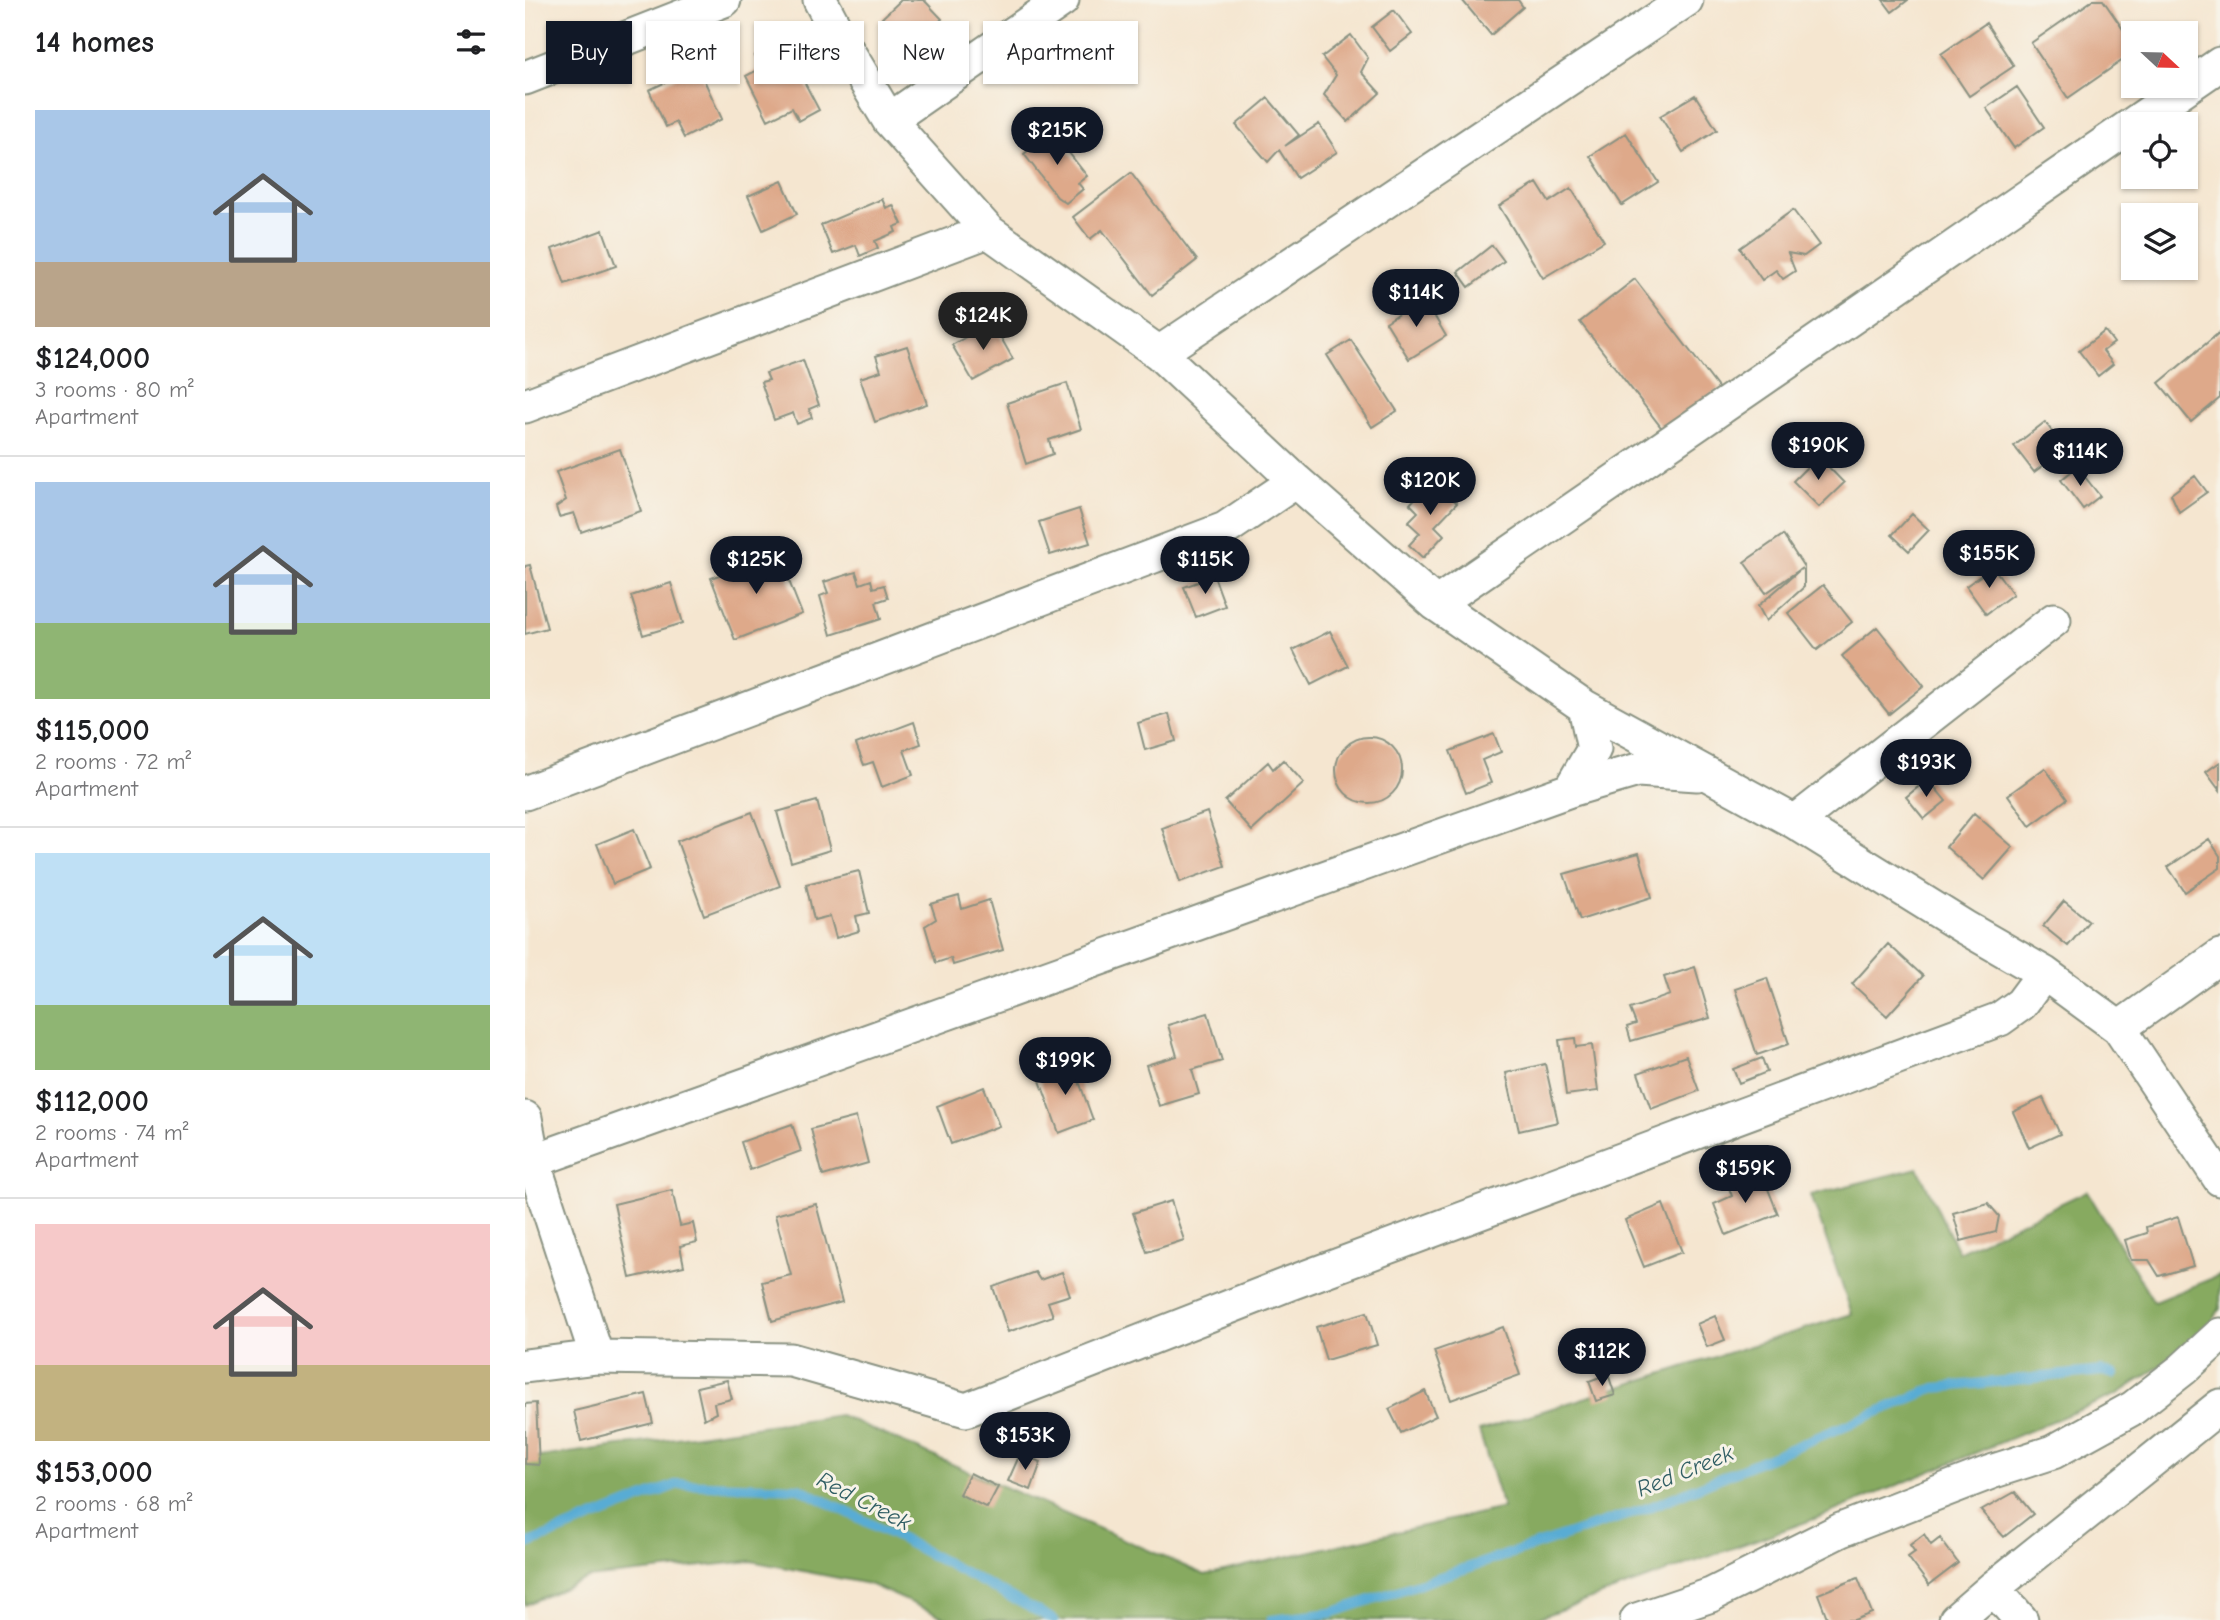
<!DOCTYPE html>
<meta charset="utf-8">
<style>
body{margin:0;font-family:"Comic Neue",sans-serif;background:#f2f2f2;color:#202124;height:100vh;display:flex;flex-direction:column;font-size:26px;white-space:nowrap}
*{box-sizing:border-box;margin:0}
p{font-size:23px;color:#757577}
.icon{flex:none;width:38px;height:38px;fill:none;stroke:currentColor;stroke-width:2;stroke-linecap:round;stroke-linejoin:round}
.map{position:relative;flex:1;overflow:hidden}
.sheet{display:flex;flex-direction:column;background:#fff;width:525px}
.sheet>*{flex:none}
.guide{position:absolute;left:21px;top:21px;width:665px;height:63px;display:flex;gap:14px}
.needle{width:46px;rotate:112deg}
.fabs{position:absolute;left:1596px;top:21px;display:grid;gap:14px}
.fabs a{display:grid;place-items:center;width:77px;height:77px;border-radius:0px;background:#fff;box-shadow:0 2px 5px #0004;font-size:35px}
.price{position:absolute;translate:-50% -60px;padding:0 16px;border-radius:24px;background:#111827;color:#fff;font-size:23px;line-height:46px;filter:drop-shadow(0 2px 4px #0008)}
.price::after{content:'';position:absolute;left:50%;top:42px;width:21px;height:16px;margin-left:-10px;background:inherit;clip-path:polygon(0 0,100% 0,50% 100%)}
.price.current{background:#222;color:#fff}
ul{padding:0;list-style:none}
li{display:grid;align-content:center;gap:14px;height:371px;padding:0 35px}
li+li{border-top:2px solid #e0e0e0}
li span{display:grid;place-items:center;height:217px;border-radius:0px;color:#555}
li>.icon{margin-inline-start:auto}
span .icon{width:126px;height:126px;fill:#fffc;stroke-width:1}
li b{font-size:30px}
h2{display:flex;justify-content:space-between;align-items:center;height:84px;padding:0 35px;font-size:30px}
.chip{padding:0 24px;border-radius:0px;background:#fff;box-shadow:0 2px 5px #0004;font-size:24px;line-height:63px}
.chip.current{background:#111827;color:#fff}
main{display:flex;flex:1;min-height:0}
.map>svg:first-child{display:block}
.forest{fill:#87aa60;stroke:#53744a;stroke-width:2}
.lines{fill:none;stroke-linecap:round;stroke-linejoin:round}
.stream{stroke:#59acd4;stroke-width:10}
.building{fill:#dea98a}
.street-casing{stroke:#8a9282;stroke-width:37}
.street{stroke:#fff;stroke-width:33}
.labels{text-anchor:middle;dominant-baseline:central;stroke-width:6;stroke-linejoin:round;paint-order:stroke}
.water-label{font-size:23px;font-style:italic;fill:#305e64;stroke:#f7f3e8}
</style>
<main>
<section class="sheet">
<h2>14 homes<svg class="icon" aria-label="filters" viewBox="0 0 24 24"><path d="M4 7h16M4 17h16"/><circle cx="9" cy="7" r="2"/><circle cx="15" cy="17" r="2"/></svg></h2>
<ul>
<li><span style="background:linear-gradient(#a9c7e8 70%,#b9a48a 0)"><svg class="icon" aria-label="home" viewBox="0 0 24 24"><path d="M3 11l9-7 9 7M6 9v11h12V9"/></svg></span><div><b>$124,000</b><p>3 rooms · 80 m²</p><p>Apartment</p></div></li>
<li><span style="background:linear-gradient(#a9c7e8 65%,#8fb573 0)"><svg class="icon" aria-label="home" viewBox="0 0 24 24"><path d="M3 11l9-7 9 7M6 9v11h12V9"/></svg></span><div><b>$115,000</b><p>2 rooms · 72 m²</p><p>Apartment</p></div></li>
<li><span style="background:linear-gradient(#bfe0f5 70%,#8fb573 0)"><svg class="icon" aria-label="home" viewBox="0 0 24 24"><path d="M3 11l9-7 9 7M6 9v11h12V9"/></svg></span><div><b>$112,000</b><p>2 rooms · 74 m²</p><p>Apartment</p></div></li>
<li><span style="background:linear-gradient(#f6c9c9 65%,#c2b280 0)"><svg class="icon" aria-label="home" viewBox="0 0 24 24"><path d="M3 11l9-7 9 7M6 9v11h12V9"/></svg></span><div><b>$153,000</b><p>2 rooms · 68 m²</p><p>Apartment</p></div></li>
</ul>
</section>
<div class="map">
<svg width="1695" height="1620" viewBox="0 0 1695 1620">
<rect width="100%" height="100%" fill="#f7f3e8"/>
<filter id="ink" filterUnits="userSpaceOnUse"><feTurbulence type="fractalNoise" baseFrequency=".0143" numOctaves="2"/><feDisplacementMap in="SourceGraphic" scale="14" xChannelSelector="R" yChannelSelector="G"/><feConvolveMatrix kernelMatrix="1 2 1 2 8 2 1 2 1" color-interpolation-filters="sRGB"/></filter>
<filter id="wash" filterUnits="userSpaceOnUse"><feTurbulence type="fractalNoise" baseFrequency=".00686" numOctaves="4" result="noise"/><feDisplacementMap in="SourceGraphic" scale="28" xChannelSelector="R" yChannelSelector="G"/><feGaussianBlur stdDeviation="1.57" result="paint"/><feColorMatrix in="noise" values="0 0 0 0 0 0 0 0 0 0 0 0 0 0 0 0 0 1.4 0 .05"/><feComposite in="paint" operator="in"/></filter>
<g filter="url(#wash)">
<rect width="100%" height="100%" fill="#f5e6d0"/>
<path class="forest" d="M1393,1168L1433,1252L1562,1191L1629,1302L1695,1275V1308L1679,1338L1593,1394L1295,1517L1007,1620H425L344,1584L226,1561L63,1578L0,1605V1459L315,1415L680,1575L978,1508L954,1431L1327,1314L1286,1195Z"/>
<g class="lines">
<path class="stream" d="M0,1545L153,1484L274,1488L376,1539L529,1620
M746,1620L806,1613L1123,1508L1410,1388L1577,1371L1589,1374"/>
</g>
<g id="blocks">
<path class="building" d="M376,0H399L417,19L386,49L357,18Z
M937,0H993L998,7L966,35Z
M1358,0H1383L1367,12Z
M1568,0H1578L1608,44V53L1543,98L1506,43Z
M869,10L887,34L865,51L847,27Z
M1461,23L1489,66L1444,96L1416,54Z
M826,35L843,58L836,72L855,93L823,122L799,95L811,75L797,57Z
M245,47L251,57L263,51L294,110L274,121L267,108L243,120L221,76L236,68L229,56Z
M173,67L197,119L159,138L151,122L141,127L124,90Z
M1492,87L1519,127L1489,148L1461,108Z
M1170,95L1192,130L1158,152L1135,116Z
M743,98L774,135L760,146L794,124L812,152L772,178L754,150L743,162L711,125Z
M527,131L562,176L553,183L558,189L541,203L532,197L499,154Z
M1101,133L1133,182L1097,205L1065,156Z
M606,173L672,260L627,295L577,230L565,239L548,217Z
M257,181L272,214L238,230L223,196Z
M1012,183L1024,202L1046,188L1079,241L1018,278L974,206Z
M357,199L361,208L368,205L377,224L369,227L371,232L350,241L353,248L335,256L331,245L308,254L296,225Z
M1268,210L1294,245L1279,256L1263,253L1270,271L1258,279L1251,270L1237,280L1215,248Z
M78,230L91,266L40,284L27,249Z
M967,245L979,261L944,287L933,272Z
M1110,279L1194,389L1139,431L1055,322Z
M899,298L921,336L884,359L861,322Z
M467,322L488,359L448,381L427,345Z
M1580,331L1589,343L1578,351L1588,364L1573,376L1554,351Z
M1695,332V398L1666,422L1634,383Z
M826,340L872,411L847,427L802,355Z
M382,346L402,404L350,422L335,378L356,371L351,356Z
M278,360L294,405L284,409L287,418L272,424L268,413L249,420L236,382L244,380L241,373Z
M542,383L556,429L524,440L528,454L501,464L482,403Z
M1520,422L1540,449L1509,472L1489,446Z
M95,449L116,511L56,532L49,513L34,517L31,507L41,500L31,472Z
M1293,456L1319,483L1294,507L1268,481Z
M1552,467L1575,496L1558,509L1536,480Z
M1670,476L1682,492L1654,512L1646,494Z
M907,480L932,503L910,526L919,535L898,558L884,545L895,533L883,522L893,512L885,504Z
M554,509L565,543L525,555L514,522Z
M1387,514L1404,530L1384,551L1367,535Z
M1258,535L1279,567V587L1241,621L1233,606L1277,568L1241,593L1219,562Z
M253,553L277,614L210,640L186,578Z
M5,565L22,628L0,634V566Z
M1468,567L1488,594L1461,614L1441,586Z
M331,572L335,584L346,580L348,588L359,585L363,598L351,602L356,619L306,635L295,596L303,593L299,582Z
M689,576L700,606L671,617L659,587Z
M146,583L158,623L118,635L106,596Z
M1298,585L1327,622L1292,650L1263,613Z
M1352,627L1399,686L1364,714L1317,656Z
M805,631L823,666L786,685L768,650Z
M644,714L651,741L620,750L613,723Z
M389,722L396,744L379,750L388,775L357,787L348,762L339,765L331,744Z
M969,734L976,752L957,760L966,783L941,793L925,751Z
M811 770a33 33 0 1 1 66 0a33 33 0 1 1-66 0Z
M758,760L779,783L727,831L700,801L743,762L748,769Z
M1695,762V791L1681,772Z
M1520,768L1542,799L1505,826L1483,795Z
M1403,779L1421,801L1399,819L1381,797Z
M292,801L305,850L266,862L252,812Z
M227,812L255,886L179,915L152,841Z
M682,812L700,866L655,882L637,828Z
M1449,813L1488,847L1459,880L1421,847Z
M109,829L125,869L88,884L72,844Z
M1684,839L1695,856V868L1660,892L1643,867Z
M1114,853L1127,897L1055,920L1039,874Z
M334,871L344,913L331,916L334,931L311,938L305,916L289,920L281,884Z
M434,896L437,909L464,900L478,950L428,965L426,958L411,963L400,926L411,919L406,904Z
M1539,901L1564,921L1543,946L1518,926Z
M1363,944L1398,976L1362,1016L1327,984Z
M1170,967L1185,1018L1106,1041L1102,1027L1111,1024L1105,1009L1145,995L1139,977Z
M1242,978L1264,1044L1232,1055L1210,989Z
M683,1013L697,1061L667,1070L674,1094L634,1106L621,1065L652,1056L643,1025Z
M1050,1038L1051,1047L1067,1045L1073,1091L1041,1095L1034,1040Z
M1161,1056L1174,1091L1126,1109L1113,1073Z
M1237,1058L1242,1072L1214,1083L1208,1069Z
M547,1062L568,1120L534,1133L513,1075Z
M1020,1064L1033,1122L994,1131L981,1073Z
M459,1087L474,1126L426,1144L412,1106Z
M1518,1098L1535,1134L1504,1148L1488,1112Z
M331,1117L343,1163L298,1176L286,1129Z
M267,1124L276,1151L225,1170L216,1142Z
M1218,1173L1223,1185L1239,1179L1253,1214L1201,1235L1189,1204L1207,1196L1201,1180Z
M147,1190L155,1226L168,1223L172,1242L155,1246L159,1266L105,1278L89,1204Z
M646,1201L659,1240L622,1252L608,1213Z
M1463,1203L1474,1216L1471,1232L1436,1241L1428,1213Z
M291,1204L317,1302L247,1321L237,1282L266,1275L250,1215Z
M1138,1204L1157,1252L1119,1267L1100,1220Z
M1653,1217L1668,1266L1634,1276L1624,1260H1606L1600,1240L1622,1233L1621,1227Z
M510,1272L515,1280L537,1272L545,1295L523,1302L528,1316L483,1332L468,1287Z
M842,1312L852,1345L801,1360L791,1327Z
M1190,1316L1200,1340L1182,1347L1172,1324Z
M978,1327L995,1375L926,1400L909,1351Z
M1083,1374L1090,1395L1071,1401L1064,1381Z
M202,1380L207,1399L189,1403L191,1413L179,1419L172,1387Z
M900,1391L911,1416L876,1433L864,1409Z
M121,1394L128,1423L56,1441L49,1411Z
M11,1403L14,1465L0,1464V1404Z
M495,1454L516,1462L506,1490L483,1481Z
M445,1473L473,1487L462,1508L434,1494Z
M1490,1492L1508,1514L1479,1537L1456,1511Z
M1399,1534L1406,1545L1415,1538L1433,1563L1404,1585L1383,1557L1390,1552L1385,1545Z
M1333,1578L1347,1613L1329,1620H1303L1293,1594Z"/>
</g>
</g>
<g filter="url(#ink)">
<use href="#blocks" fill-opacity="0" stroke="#8a9282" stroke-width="2"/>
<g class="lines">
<g class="street-casing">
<path id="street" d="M295,0L320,47L364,120L463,231L634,353L771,481L911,604L1060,707L1270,822L1439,927L1519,973L1594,1028L1695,1179
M0,78L199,0
M364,120L537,0
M634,353L1161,0
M0,406L463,231
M911,604L1695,64
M1045,790L1069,749L1060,707
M0,793L700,529L771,481
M1270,822L1529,620
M1594,1028L1695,956
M0,1118L8,1161L72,1357
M8,1161L1045,790L1113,770L1172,774
M0,1366L72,1357L266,1360L441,1410L763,1284L1475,1019L1496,1004L1519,973
M1468,1588L1496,1620
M1112,1620L1186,1595L1316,1530L1466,1472L1528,1452L1608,1408L1658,1369L1695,1335
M1431,1620L1468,1588L1695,1406"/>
</g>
<use href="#street" class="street"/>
</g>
</g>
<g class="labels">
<g class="water-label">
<text transform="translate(1160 1471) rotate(-22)">Red Creek</text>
<text transform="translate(339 1501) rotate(27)">Red Creek</text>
</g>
</g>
</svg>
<div class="fabs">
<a><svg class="needle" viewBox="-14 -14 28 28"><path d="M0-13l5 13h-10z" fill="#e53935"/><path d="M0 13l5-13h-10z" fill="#757577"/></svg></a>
<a><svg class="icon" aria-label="locate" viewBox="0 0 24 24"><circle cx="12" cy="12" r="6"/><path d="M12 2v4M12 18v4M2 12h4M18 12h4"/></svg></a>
<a><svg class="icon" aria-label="layers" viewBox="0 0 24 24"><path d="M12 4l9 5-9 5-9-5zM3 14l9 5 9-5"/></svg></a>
</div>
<b class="price" style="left:532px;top:167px">$215K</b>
<b class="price" style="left:891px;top:329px">$114K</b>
<b class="price current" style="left:458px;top:352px">$124K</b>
<b class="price" style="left:1293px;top:482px">$190K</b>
<b class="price" style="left:1555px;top:488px">$114K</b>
<b class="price" style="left:905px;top:517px">$120K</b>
<b class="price" style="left:1464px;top:590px">$155K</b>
<b class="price" style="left:231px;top:596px">$125K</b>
<b class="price" style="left:680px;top:596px">$115K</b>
<b class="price" style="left:1401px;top:799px">$193K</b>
<b class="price" style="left:540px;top:1097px">$199K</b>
<b class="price" style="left:1220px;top:1205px">$159K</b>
<b class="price" style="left:1077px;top:1388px">$112K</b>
<b class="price" style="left:500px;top:1472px">$153K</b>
<div class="guide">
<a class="chip current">Buy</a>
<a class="chip">Rent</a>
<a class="chip">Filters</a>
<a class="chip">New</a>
<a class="chip">Apartment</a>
</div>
</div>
</main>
